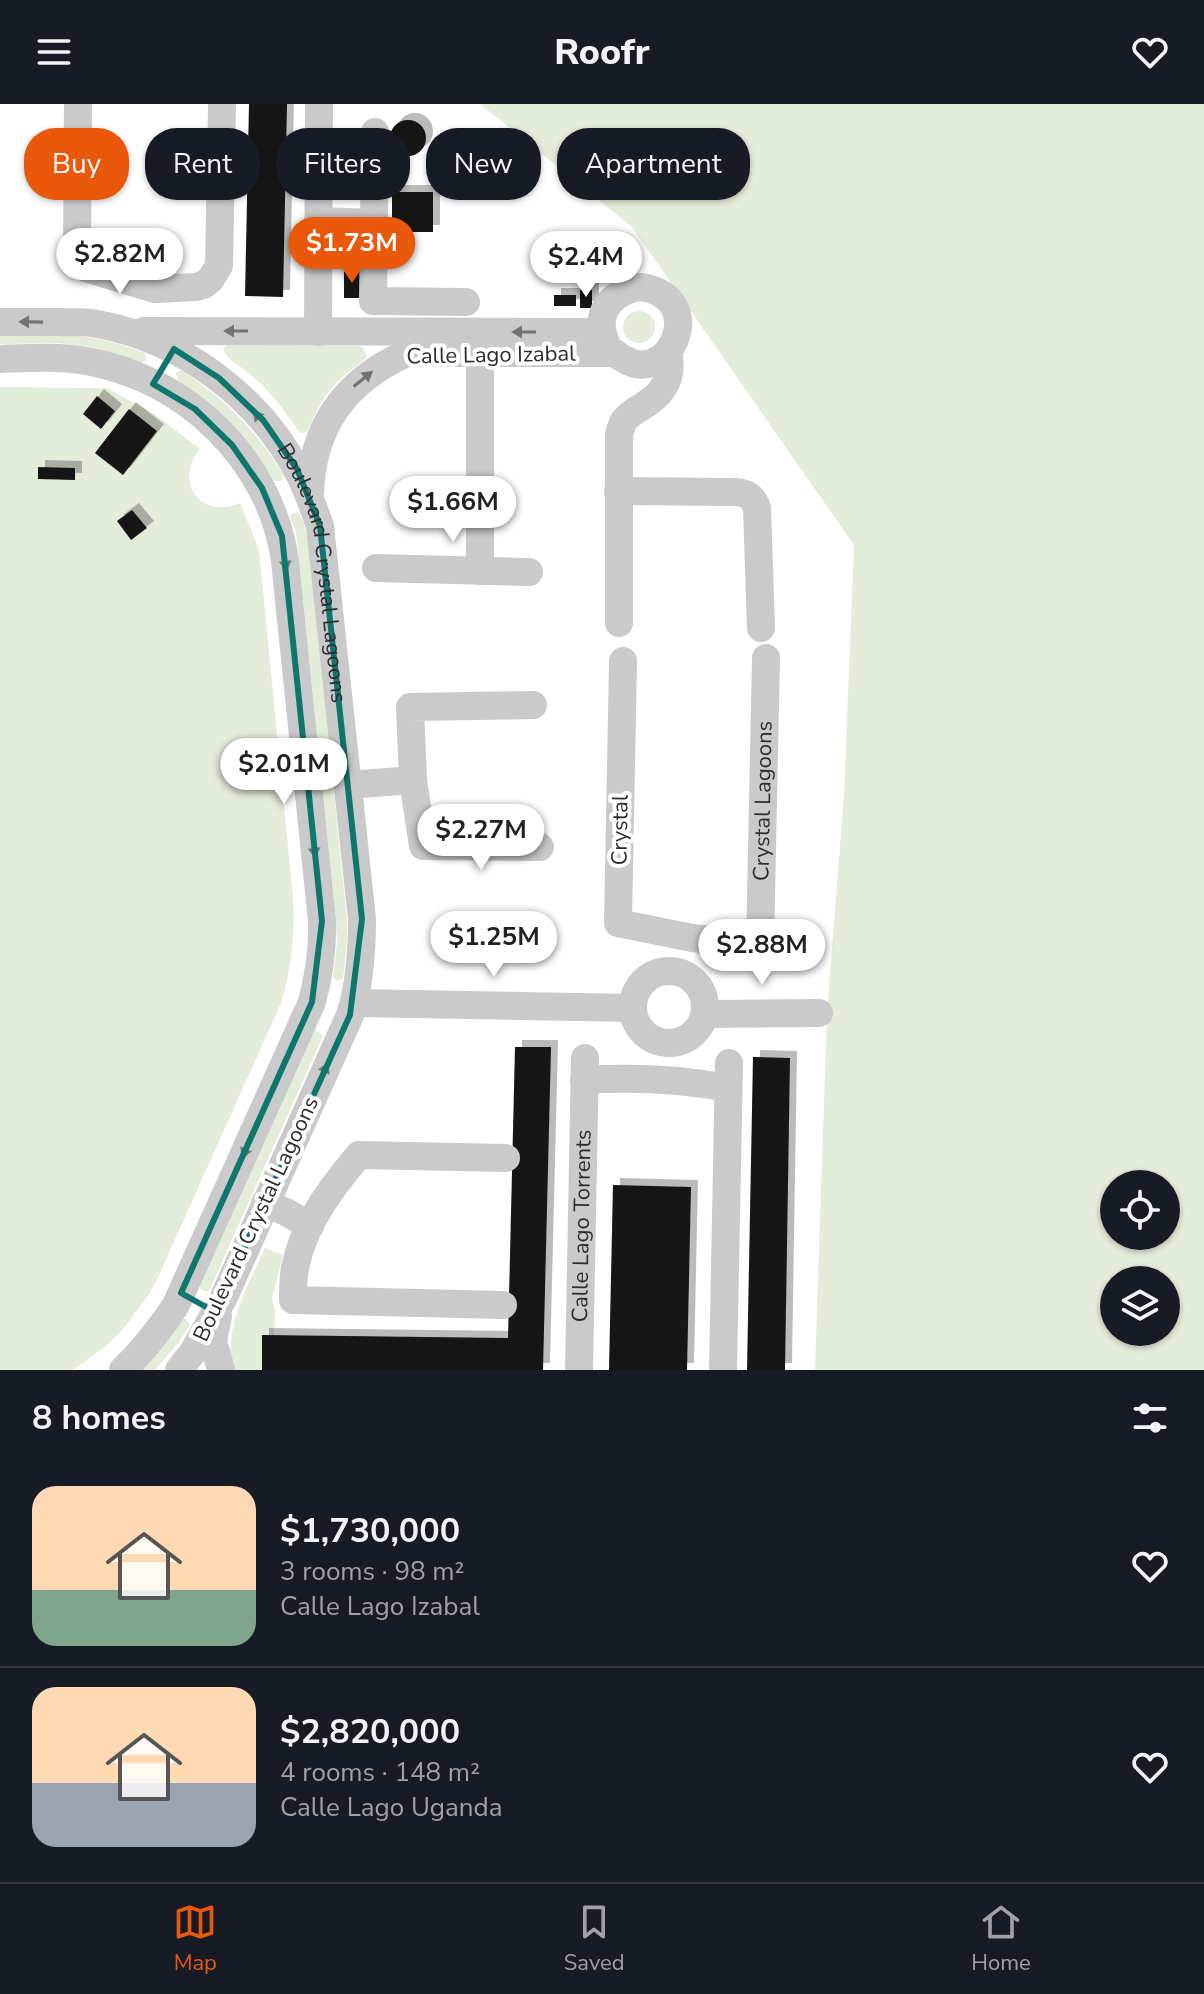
<!DOCTYPE html>
<meta charset="utf-8">
<style>
body{margin:0;font-family:"Nunito Sans",sans-serif;background:#242831;color:#f1f3f6;height:100vh;display:flex;flex-direction:column;font-size:30px;white-space:nowrap}
*{box-sizing:border-box;margin:0}
p{font-size:26px;color:#9ea1a6}
.icon{flex:none;width:44px;height:44px;fill:none;stroke:currentColor;stroke-width:2;stroke-linecap:round;stroke-linejoin:round}
.map{position:relative;height:1266px;overflow:hidden}
.drawer{display:flex;flex-direction:column;background:#171b24;flex:1}
.drawer>*{flex:none}
.top-card{position:absolute;left:24px;top:24px;width:800px;height:72px;display:flex;gap:16px}
.buttons{position:absolute;left:1100px;top:1066px;display:grid;gap:16px}
.buttons a{display:grid;place-items:center;width:80px;height:80px;border-radius:50%;background:#171b24;box-shadow:0 2px 6px #0004;font-size:40px}
.price{position:absolute;translate:-50% -68px;padding:0 18px;border-radius:28px;background:#fff;color:#222;font-size:26px;line-height:52px;filter:drop-shadow(0 2px 4px #0008)}
.price::after{content:'';position:absolute;left:50%;top:48px;width:24px;height:18px;margin-left:-12px;background:inherit;clip-path:polygon(0 0,100% 0,50% 100%)}
.price.on{background:#ea580c;color:#fff}
ul{padding:0;list-style:none}
li{display:flex;align-items:center;gap:24px;height:200px;padding:0 32px}
li+li{border-top:2px solid #363941}
li span{display:grid;place-items:center;flex:none;width:224px;height:160px;border-radius:24px;color:#555}
li>.icon{margin-inline-start:auto}
span .icon{width:96px;height:96px;fill:#fffc;stroke-width:1}
li b{font-size:34px}
h2{display:flex;justify-content:space-between;align-items:center;height:96px;padding:0 32px;font-size:34px}
.chip{padding:0 28px;border-radius:32px;background:#171b24;box-shadow:0 2px 6px #0004;font-size:28px;line-height:72px}
.chip.on{background:#ea580c;color:#fff}
header{display:flex;justify-content:space-between;align-items:center;height:104px;padding:0 32px;background:#171b24;font-size:36px;font-weight:800}
.tab-bar{display:flex;justify-content:space-around;align-items:center;height:112px;border-top:2px solid #363941;background:#171b24;font-size:22px;color:#9ea1a6}
.tab-bar a{display:grid;justify-items:center;gap:4px}
.tab-bar .on{color:#ea580c}
.map>svg:first-child{display:block}
.green{fill:#e4ecda;fill-rule:evenodd}
.building{fill:#141414;filter:url(#shadow)}
.lines{fill:none;stroke-linecap:round;stroke-linejoin:round}
.minor{stroke:#cacaca;stroke-width:28}
.oneway{fill:#747474}
.marked{fill:none;stroke:#0f766e;stroke-width:6;stroke-linejoin:round}
.labels{text-anchor:middle;dominant-baseline:central;stroke-width:8;stroke-linejoin:round;paint-order:stroke}
.street-label{font-size:22px;fill:#2d2d2d;stroke:#fff}
</style>
<header><svg class="icon" aria-label="menu" viewBox="0 0 24 24"><path d="M4 6h16M4 12h16M4 18h16"/></svg>Roofr<svg class="icon" aria-label="heart" viewBox="0 0 24 24"><path d="M12 20l-8-8c-3-5 5-10 8-4 3-6 11-1 8 4z"/></svg></header>
<div class="map">
<svg width="1204" height="1266" viewBox="0 0 1204 1266">
<defs>
<filter id="shadow"><feDropShadow dx="7" dy="-7" stdDeviation="0" flood-color="#0004"/></filter>
</defs>
<rect width="100%" height="100%" fill="#fff"/>
<path class="green" d="M480,0H1204V1266H815L827,908L844,691L854,441L632,123ZM1114,1080H1166V1132H1114ZM1114,1176H1166V1228H1114Z
M623 223a16 16 0 1 1 32 0a16 16 0 1 1-32 0Z
M0,229C54,229 94,229 145,249L146,256L141,259L90,243L58,239L0,240Z
M228,240L359,242L364,244L367,253C360,261 350,266 342,273C325,288 316,307 307,328L300,329C284,306 268,284 246,267C237,260 227,255 223,245Z
M179,267H183C227,297 256,326 284,372L281,377H274C248,334 220,305 178,276L176,269Z
M0,283L107,284L156,311L200,345C173,378 201,416 240,399L259,446L293,793C295,830 292,863 281,899L159,1171L148,1192L120,1229L102,1245L73,1266H0Z
M298,408C307,421 308,438 310,454L347,816V838L343,875L337,877L333,873L337,838L336,816L299,455L296,428L290,414L291,410Z
M316,926L323,932L209,1187H203L199,1182L313,927Z
M265,1144L283,1151L272,1194L275,1207L274,1232H262V1266H232C224,1222 247,1183 265,1144Z
M181,1215H186L190,1221L179,1238L155,1266H140Z"/>
<path class="building" d="M249,0H287L283,193L245,192Z
M390 34a18 18 0 1 1 36 0a18 18 0 1 1-36 0Z
M392,88H433V128H392Z
M344,168H360V194H344Z
M580,186H592V204H580Z
M554,191H576V202H554Z
M97,292L115,307L101,325L83,310Z
M129,305L157,327L123,371L95,349Z
M38,363L75,364V376L38,375Z
M132,406L147,424L131,436L117,417Z
M515,943H551L543,1266H262V1231L508,1234Z
M753,953L790,954L785,1266H747Z
M613,1081L691,1083L687,1266H609Z"/>
<g class="lines">
<g class="minor">
<path d="M78,0L77,153L86,164L155,185L196,183L203,181L210,176L219,162L222,0"/>
<path d="M375,28L373,197L466,198"/>
<path d="M318,117L374,119"/>
<path d="M642,183C710,195 669,283 624,255C612,248 608,247 604,233C594,206 616,185 642,183Z"/>
<path id="s1" d="M0,218C20,218 41,218 61,218C73,219 86,217 97,220C181,235 257,291 297,366C307,384 313,403 320,422L362,815C362,847 360,880 350,911L224,1193L193,1248L179,1266"/>
<path d="M144,227L602,228"/>
<path d="M318,228L319,0"/>
<path d="M0,255C29,254 58,252 86,257C186,274 271,356 285,457L322,817C323,845 319,871 312,898L176,1201C160,1225 144,1246 123,1266"/>
<path d="M618,387L733,388C746,388 753,392 757,404L761,524"/>
<path d="M310,390C312,322 345,277 407,249H615"/>
<path d="M376,464L529,468"/>
<path d="M480,467V248"/>
<path d="M619,519V331C619,329 623,319 623,318C628,311 636,306 643,302C664,289 674,273 668,248"/>
<path id="s2" d="M623,557L618,819L692,834L760,841L766,554"/>
<path d="M533,601L410,603L413,676L423,742L540,743"/>
<path d="M348,681L413,676"/>
<circle cx="669" cy="903" r="36"/>
<path d="M354,899L632,904"/>
<path d="M705,910L819,909"/>
<path d="M584,976C634,973 680,975 728,984"/>
<path d="M265,1099L286,1108L310,1122"/>
<path d="M503,1201L293,1196C293,1185 293,1174 295,1164C303,1121 331,1084 359,1051L506,1054"/>
<path d="M218,1212L213,1237L221,1266"/>
<path id="s3" d="M579,1266L585,954"/>
<path d="M723,1266L729,959"/>
</g>
</g>
<defs><path id="oneway-solid" d="M-6-.8H1V-3.2L6.5 0L1 3.2V.8H-6Z" transform="scale(2)"/></defs>
<g class="oneway">
<use href="#oneway-solid" transform="translate(31 218) rotate(-179)"/>
<use href="#oneway-solid" transform="translate(236 227) rotate(-180)"/>
<use href="#oneway-solid" transform="translate(524 228) rotate(-180)"/>
<use href="#oneway-solid" transform="translate(363 275) rotate(-39)"/>
<use href="#oneway-solid" transform="translate(261 316) rotate(-131)"/>
<use href="#oneway-solid" transform="translate(285 455) rotate(83)"/>
<use href="#oneway-solid" transform="translate(314 742) rotate(84)"/>
<use href="#oneway-solid" transform="translate(323 970) rotate(-66)"/>
<use href="#oneway-solid" transform="translate(247 1043) rotate(114)"/>
</g>
<path class="marked" d="M174,245L219,274L263,316L297,365L320,422L362,815L350,911L215,1208L181,1189L312,898L322,817L282,432L262,384L232,341L195,305L153,280Z"/>
<g class="labels">
<g class="street-label">
<text transform="translate(491 251) rotate(-1)">Calle Lago Izabal</text>
<text stroke="none"><textPath href="#s1" startOffset="458">Boulevard Crystal Lagoons</textPath></text>
<text stroke="none"><textPath href="#s2" startOffset="550">Crystal Lagoons</textPath></text>
<text transform="translate(620 726) rotate(-89)">Crystal</text>
<text transform="translate(256 1115) rotate(-65)">Boulevard Crystal Lagoons</text>
<text stroke="none"><textPath href="#s3" startOffset="144">Calle Lago Torrents</textPath></text>
</g>
</g>
</svg>
<div class="buttons">
<a><svg class="icon" aria-label="locate" viewBox="0 0 24 24"><circle cx="12" cy="12" r="6"/><path d="M12 2v4M12 18v4M2 12h4M18 12h4"/></svg></a>
<a><svg class="icon" aria-label="layers" viewBox="0 0 24 24"><path d="M12 4l9 5-9 5-9-5zM3 14l9 5 9-5"/></svg></a>
</div>
<b class="price on" style="left:352px;top:181px">$1.73M</b>
<b class="price" style="left:120px;top:192px">$2.82M</b>
<b class="price" style="left:586px;top:195px">$2.4M</b>
<b class="price" style="left:453px;top:440px">$1.66M</b>
<b class="price" style="left:284px;top:702px">$2.01M</b>
<b class="price" style="left:481px;top:768px">$2.27M</b>
<b class="price" style="left:494px;top:875px">$1.25M</b>
<b class="price" style="left:762px;top:883px">$2.88M</b>
<div class="top-card">
<a class="chip on">Buy</a>
<a class="chip">Rent</a>
<a class="chip">Filters</a>
<a class="chip">New</a>
<a class="chip">Apartment</a>
</div>
</div>
<section class="drawer">
<h2>8 homes<svg class="icon" aria-label="filters" viewBox="0 0 24 24"><path d="M4 7h16M4 17h16"/><circle cx="9" cy="7" r="2"/><circle cx="15" cy="17" r="2"/></svg></h2>
<ul>
<li><span style="background:linear-gradient(#ffd9b3 65%,#7fa58c 0)"><svg class="icon" aria-label="home" viewBox="0 0 24 24"><path d="M3 11l9-7 9 7M6 9v11h12V9"/></svg></span><div><b>$1,730,000</b><p>3 rooms · 98 m²</p><p>Calle Lago Izabal</p></div><svg class="icon" aria-label="heart" viewBox="0 0 24 24"><path d="M12 20l-8-8c-3-5 5-10 8-4 3-6 11-1 8 4z"/></svg></li>
<li><span style="background:linear-gradient(#ffd9b3 60%,#9aa5b1 0)"><svg class="icon" aria-label="home" viewBox="0 0 24 24"><path d="M3 11l9-7 9 7M6 9v11h12V9"/></svg></span><div><b>$2,820,000</b><p>4 rooms · 148 m²</p><p>Calle Lago Uganda</p></div><svg class="icon" aria-label="heart" viewBox="0 0 24 24"><path d="M12 20l-8-8c-3-5 5-10 8-4 3-6 11-1 8 4z"/></svg></li>
</ul>
</section>
<nav class="tab-bar">
<a class="on"><svg class="icon" aria-label="map" viewBox="0 0 24 24"><path d="M3 6l6-2 6 2 6-2v14l-6 2-6-2-6 2zM9 4v14M15 6v14"/></svg>Map</a>
<a><svg class="icon" aria-label="saved" viewBox="0 0 24 24"><path d="M7 4h10v16l-5-4-5 4z"/></svg>Saved</a>
<a><svg class="icon" aria-label="home" viewBox="0 0 24 24"><path d="M3 11l9-7 9 7M6 9v11h12V9"/></svg>Home</a>
</nav>
